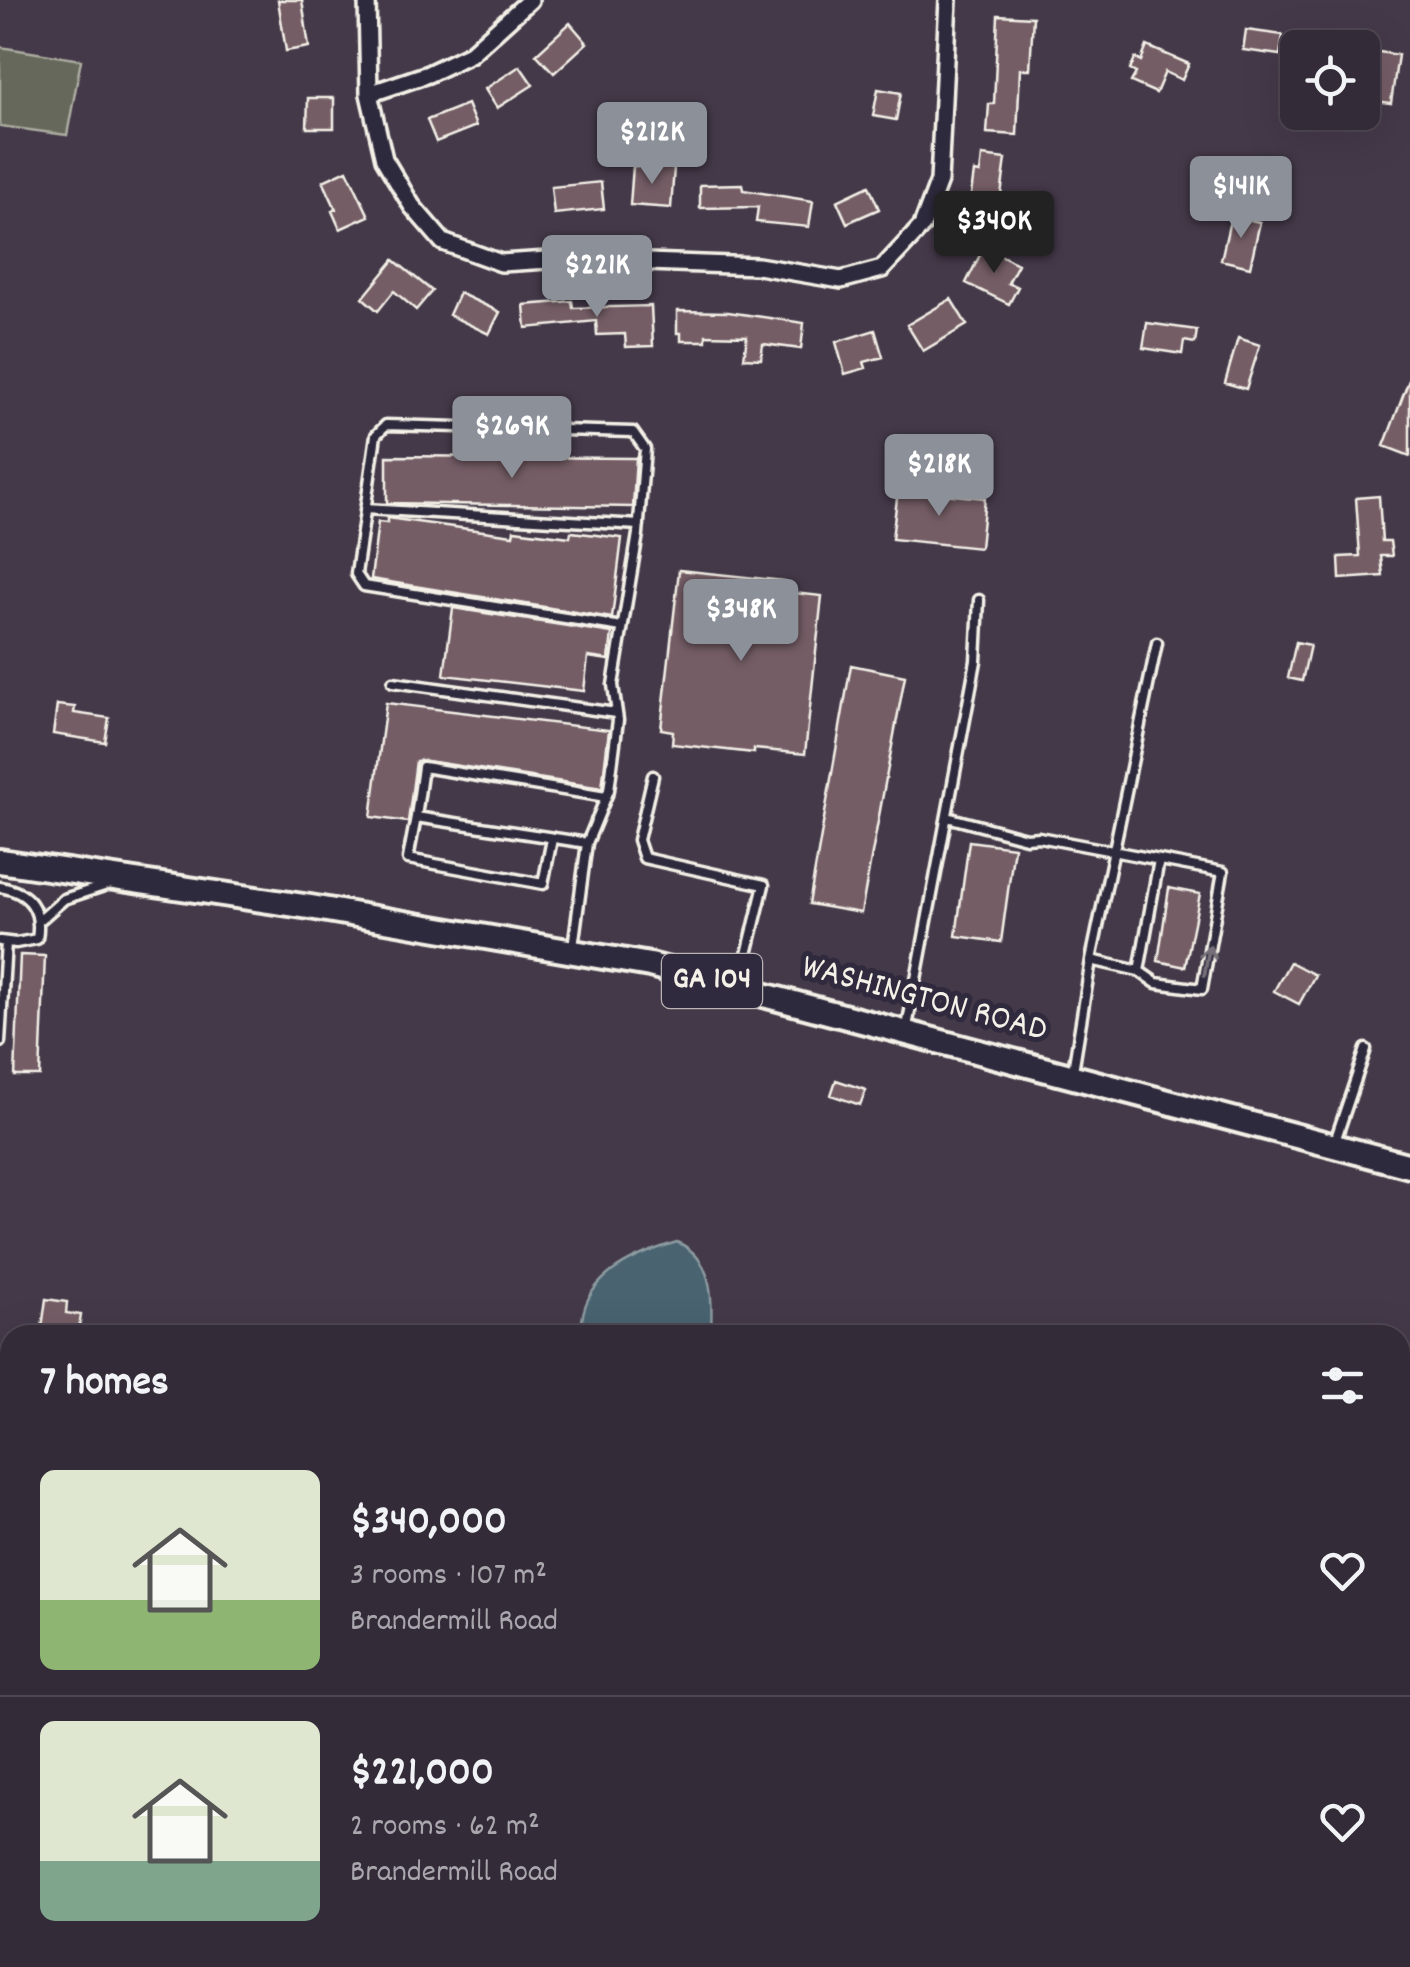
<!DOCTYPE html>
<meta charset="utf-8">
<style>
body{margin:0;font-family:Dekko,sans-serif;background:#3b333f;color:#f1f3f6;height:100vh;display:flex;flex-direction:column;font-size:38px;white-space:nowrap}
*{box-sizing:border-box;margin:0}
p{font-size:32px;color:#a9a7ad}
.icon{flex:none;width:55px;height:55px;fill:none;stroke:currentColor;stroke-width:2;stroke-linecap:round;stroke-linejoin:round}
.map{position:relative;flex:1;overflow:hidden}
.details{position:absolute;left:0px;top:1325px;width:1410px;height:642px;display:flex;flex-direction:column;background:#332b37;border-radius:30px 30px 0 0;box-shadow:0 10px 40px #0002,0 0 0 2px #4e4752}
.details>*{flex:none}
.fabs{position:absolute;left:1280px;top:30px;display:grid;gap:20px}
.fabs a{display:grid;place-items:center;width:100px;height:100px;border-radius:15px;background:#332b37;box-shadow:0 10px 40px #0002,0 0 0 2px #4e4752;font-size:50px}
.price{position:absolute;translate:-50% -85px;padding:0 22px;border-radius:10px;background:#8c9099;color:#fff;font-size:32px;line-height:65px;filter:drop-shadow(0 2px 5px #0008)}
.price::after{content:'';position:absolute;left:50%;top:60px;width:30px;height:22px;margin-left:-15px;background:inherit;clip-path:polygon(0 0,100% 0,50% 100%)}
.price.active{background:#222;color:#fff}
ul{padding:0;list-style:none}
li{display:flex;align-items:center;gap:30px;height:250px;padding:0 40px}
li+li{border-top:2px solid #4e4752}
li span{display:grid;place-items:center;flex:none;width:280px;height:200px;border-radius:15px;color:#555}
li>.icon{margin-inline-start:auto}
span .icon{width:120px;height:120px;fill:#fffc;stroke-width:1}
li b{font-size:42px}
h2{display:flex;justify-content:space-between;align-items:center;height:120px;padding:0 40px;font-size:42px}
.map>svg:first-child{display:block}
.green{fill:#65685a;stroke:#acaca1;stroke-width:2.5}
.water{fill:#496371;stroke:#8d9ca1;stroke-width:2.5}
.building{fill:#755d66;stroke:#f4f1e8;stroke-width:2.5}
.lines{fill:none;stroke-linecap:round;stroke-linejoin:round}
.lane-casing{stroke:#f4f1e8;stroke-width:15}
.street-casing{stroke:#f4f1e8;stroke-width:22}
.primary-casing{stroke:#f4f1e8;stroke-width:30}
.lane{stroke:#2f2a3d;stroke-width:8}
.street{stroke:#2f2a3d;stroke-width:15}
.primary{stroke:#2f2a3d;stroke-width:22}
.oneway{stroke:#747079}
.labels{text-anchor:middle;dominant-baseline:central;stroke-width:10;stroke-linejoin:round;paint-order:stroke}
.shield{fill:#2f2a3d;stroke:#b9b5b5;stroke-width:2.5}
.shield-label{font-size:32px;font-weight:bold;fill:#f4f1e8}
.street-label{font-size:35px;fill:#f4f1e8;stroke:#2f2a3d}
</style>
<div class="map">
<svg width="1410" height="1967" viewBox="0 0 1410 1967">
<rect width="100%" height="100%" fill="#443949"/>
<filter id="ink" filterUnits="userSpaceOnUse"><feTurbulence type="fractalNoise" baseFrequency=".01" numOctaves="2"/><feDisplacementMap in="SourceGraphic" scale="20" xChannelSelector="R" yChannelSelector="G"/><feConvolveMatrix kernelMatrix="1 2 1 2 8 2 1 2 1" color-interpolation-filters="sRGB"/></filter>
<g filter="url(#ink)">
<path class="green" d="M0,47L81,60L67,135L0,126Z"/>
<path class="water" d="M677,1242C715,1259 712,1299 711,1335H582C577,1279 631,1256 677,1242Z"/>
<path class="building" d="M278,0H302L309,47L286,51Z
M998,15L1033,17L1030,69H1020L1017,135L987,133L989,104H994Z
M570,23L587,43L554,73L536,54Z
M1246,30L1283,35L1280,55L1243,50Z
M1147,46L1189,64L1182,80L1165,72L1156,93L1131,82L1136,73L1130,70L1135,58L1141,61Z
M1373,51L1398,55L1391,103L1366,100Z
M520,66L533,85L497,108L485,89Z
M878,89L901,93L896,120L873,116Z
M308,98H334V128H307Z
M467,104L476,126L436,142L427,120Z
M982,156L1006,159L1001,195L1018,197L1016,215L969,209L974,172L980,173Z
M633,166L674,168L671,208L630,205Z
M347,170L369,216L340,229L332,211L336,209L323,181Z
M601,182L604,209L554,214L551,187Z
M742,184L743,190L813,201L809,227L756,222L758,207L700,208V185Z
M869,186L879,209L847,223L837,201Z
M1231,216L1260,222L1250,267L1221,260Z
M984,247L1018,264L1008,283L1018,287L1009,304L966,283Z
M394,260L432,291L416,310L394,291L378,311L363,298Z
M459,293L500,312L489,334L449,315Z
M951,299L967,325L923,351L907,325Z
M572,301L573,308L651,306L653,346L626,347L625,334L597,335L596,321L526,328L524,305Z
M677,311L728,312L804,323L801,349L763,344L761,359L744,358L747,336L706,335V341H681V333H677Z
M1147,323L1197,330L1195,343L1184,341L1182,354L1143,348Z
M875,330L883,357L864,362L866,368L845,374L836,342Z
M1238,338L1260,345L1246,389L1225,383Z
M1409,380H1410V456L1384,446Z
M387,456L636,458L633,507L387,503Z
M898,490L985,498L980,548L892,539Z
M1379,496L1382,541H1390L1392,556H1381L1383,576L1340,579L1339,557L1360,556L1356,498Z
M387,518L513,535L514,530L570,537L571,532L622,538L612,618L371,579L378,522L387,523Z
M679,570L785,581L784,592L822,596L805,754L754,749V753L672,744L673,731L661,729Z
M453,608L612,633L609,660L588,657L584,691L444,675Z
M1296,642L1310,645L1302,681L1288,678Z
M851,665L905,676L861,913L809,904Z
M386,703L609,730L602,788L421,760L416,761L408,822L371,817Z
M57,705L75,707L74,713L109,718L105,742L53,734Z
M969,841L1014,847L1001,942L956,936Z
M1169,888L1200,894L1185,967L1158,961Z
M20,955L45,956L40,1076H15Z
M1290,962L1315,975L1299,1004L1274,991Z
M836,1080L866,1090L860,1105L831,1095Z
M46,1299L67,1302L66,1313L81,1315L78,1335H41Z"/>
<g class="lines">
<g class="lane-casing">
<path id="lane" d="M365,509L639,525
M393,682L616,713
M653,776L638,840L644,858L764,885L740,983
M416,817L423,767L606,797
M947,817L1026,838L1039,837L1223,872L1202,989L1156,983L1139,971L1091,960
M552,839L543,884L408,859L416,817L587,843
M0,887C30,892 42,910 37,939L16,943L0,941
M40,920L64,899L110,884
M573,947L587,843L609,790L618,720L613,685L638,534L645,449L633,432L386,425L376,435L356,574L364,586L622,627
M1139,971L1159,860
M907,1027L976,661L979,600
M0,1042L6,942
M1073,1071L1091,960L1157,643
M1334,1144L1366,1049"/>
</g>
<g class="street-casing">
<path id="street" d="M367,0L369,94L384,159L412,206L443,242L501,263L564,259L758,266L841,280L882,269L922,226L939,181L948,0
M369,94L428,74L470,54L530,0
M0,1385L10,1387
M0,1876L10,1858"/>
</g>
<g class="primary-casing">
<path id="primary" d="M0,861L310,907L650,965L1410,1166"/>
</g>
<use href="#lane" class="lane"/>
<use href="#street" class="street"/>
<use href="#primary" class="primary"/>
</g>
<defs><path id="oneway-shaft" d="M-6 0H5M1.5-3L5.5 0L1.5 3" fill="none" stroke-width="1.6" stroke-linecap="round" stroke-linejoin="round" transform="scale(2.5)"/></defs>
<use class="oneway" href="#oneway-shaft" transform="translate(1207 960) rotate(-80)"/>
</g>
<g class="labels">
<rect class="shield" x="662" y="954" width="100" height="54" rx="8"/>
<g class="shield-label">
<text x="712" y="981">GA 104</text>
</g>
<g class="street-label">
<text transform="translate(924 1000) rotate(15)">WASHINGTON ROAD</text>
</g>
</g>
</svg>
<div class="fabs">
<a><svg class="icon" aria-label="locate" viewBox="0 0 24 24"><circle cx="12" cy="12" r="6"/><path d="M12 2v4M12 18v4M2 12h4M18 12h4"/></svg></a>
</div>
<b class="price" style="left:652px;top:187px">$212K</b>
<b class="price" style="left:1241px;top:241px">$141K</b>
<b class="price active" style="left:994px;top:276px">$340K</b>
<b class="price" style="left:597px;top:320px">$221K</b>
<b class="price" style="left:512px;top:481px">$269K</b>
<b class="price" style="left:939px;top:519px">$218K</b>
<b class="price" style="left:741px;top:664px">$348K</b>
<section class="details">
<h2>7 homes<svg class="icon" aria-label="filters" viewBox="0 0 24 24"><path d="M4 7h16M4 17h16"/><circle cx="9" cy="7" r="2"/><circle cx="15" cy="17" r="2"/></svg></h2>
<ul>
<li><span style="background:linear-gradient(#dfe7d0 65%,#8fb573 0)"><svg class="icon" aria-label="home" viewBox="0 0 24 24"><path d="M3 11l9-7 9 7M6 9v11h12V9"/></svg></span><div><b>$340,000</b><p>3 rooms · 107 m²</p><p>Brandermill Road</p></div><svg class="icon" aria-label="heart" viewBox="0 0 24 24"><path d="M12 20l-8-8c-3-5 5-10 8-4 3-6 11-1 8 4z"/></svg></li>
<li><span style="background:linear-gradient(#dfe7d0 70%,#7fa58c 0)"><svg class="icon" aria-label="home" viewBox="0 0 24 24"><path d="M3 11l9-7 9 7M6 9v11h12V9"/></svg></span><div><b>$221,000</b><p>2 rooms · 62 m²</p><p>Brandermill Road</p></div><svg class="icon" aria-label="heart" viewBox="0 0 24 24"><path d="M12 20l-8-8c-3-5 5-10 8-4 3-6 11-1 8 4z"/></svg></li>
</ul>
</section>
</div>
